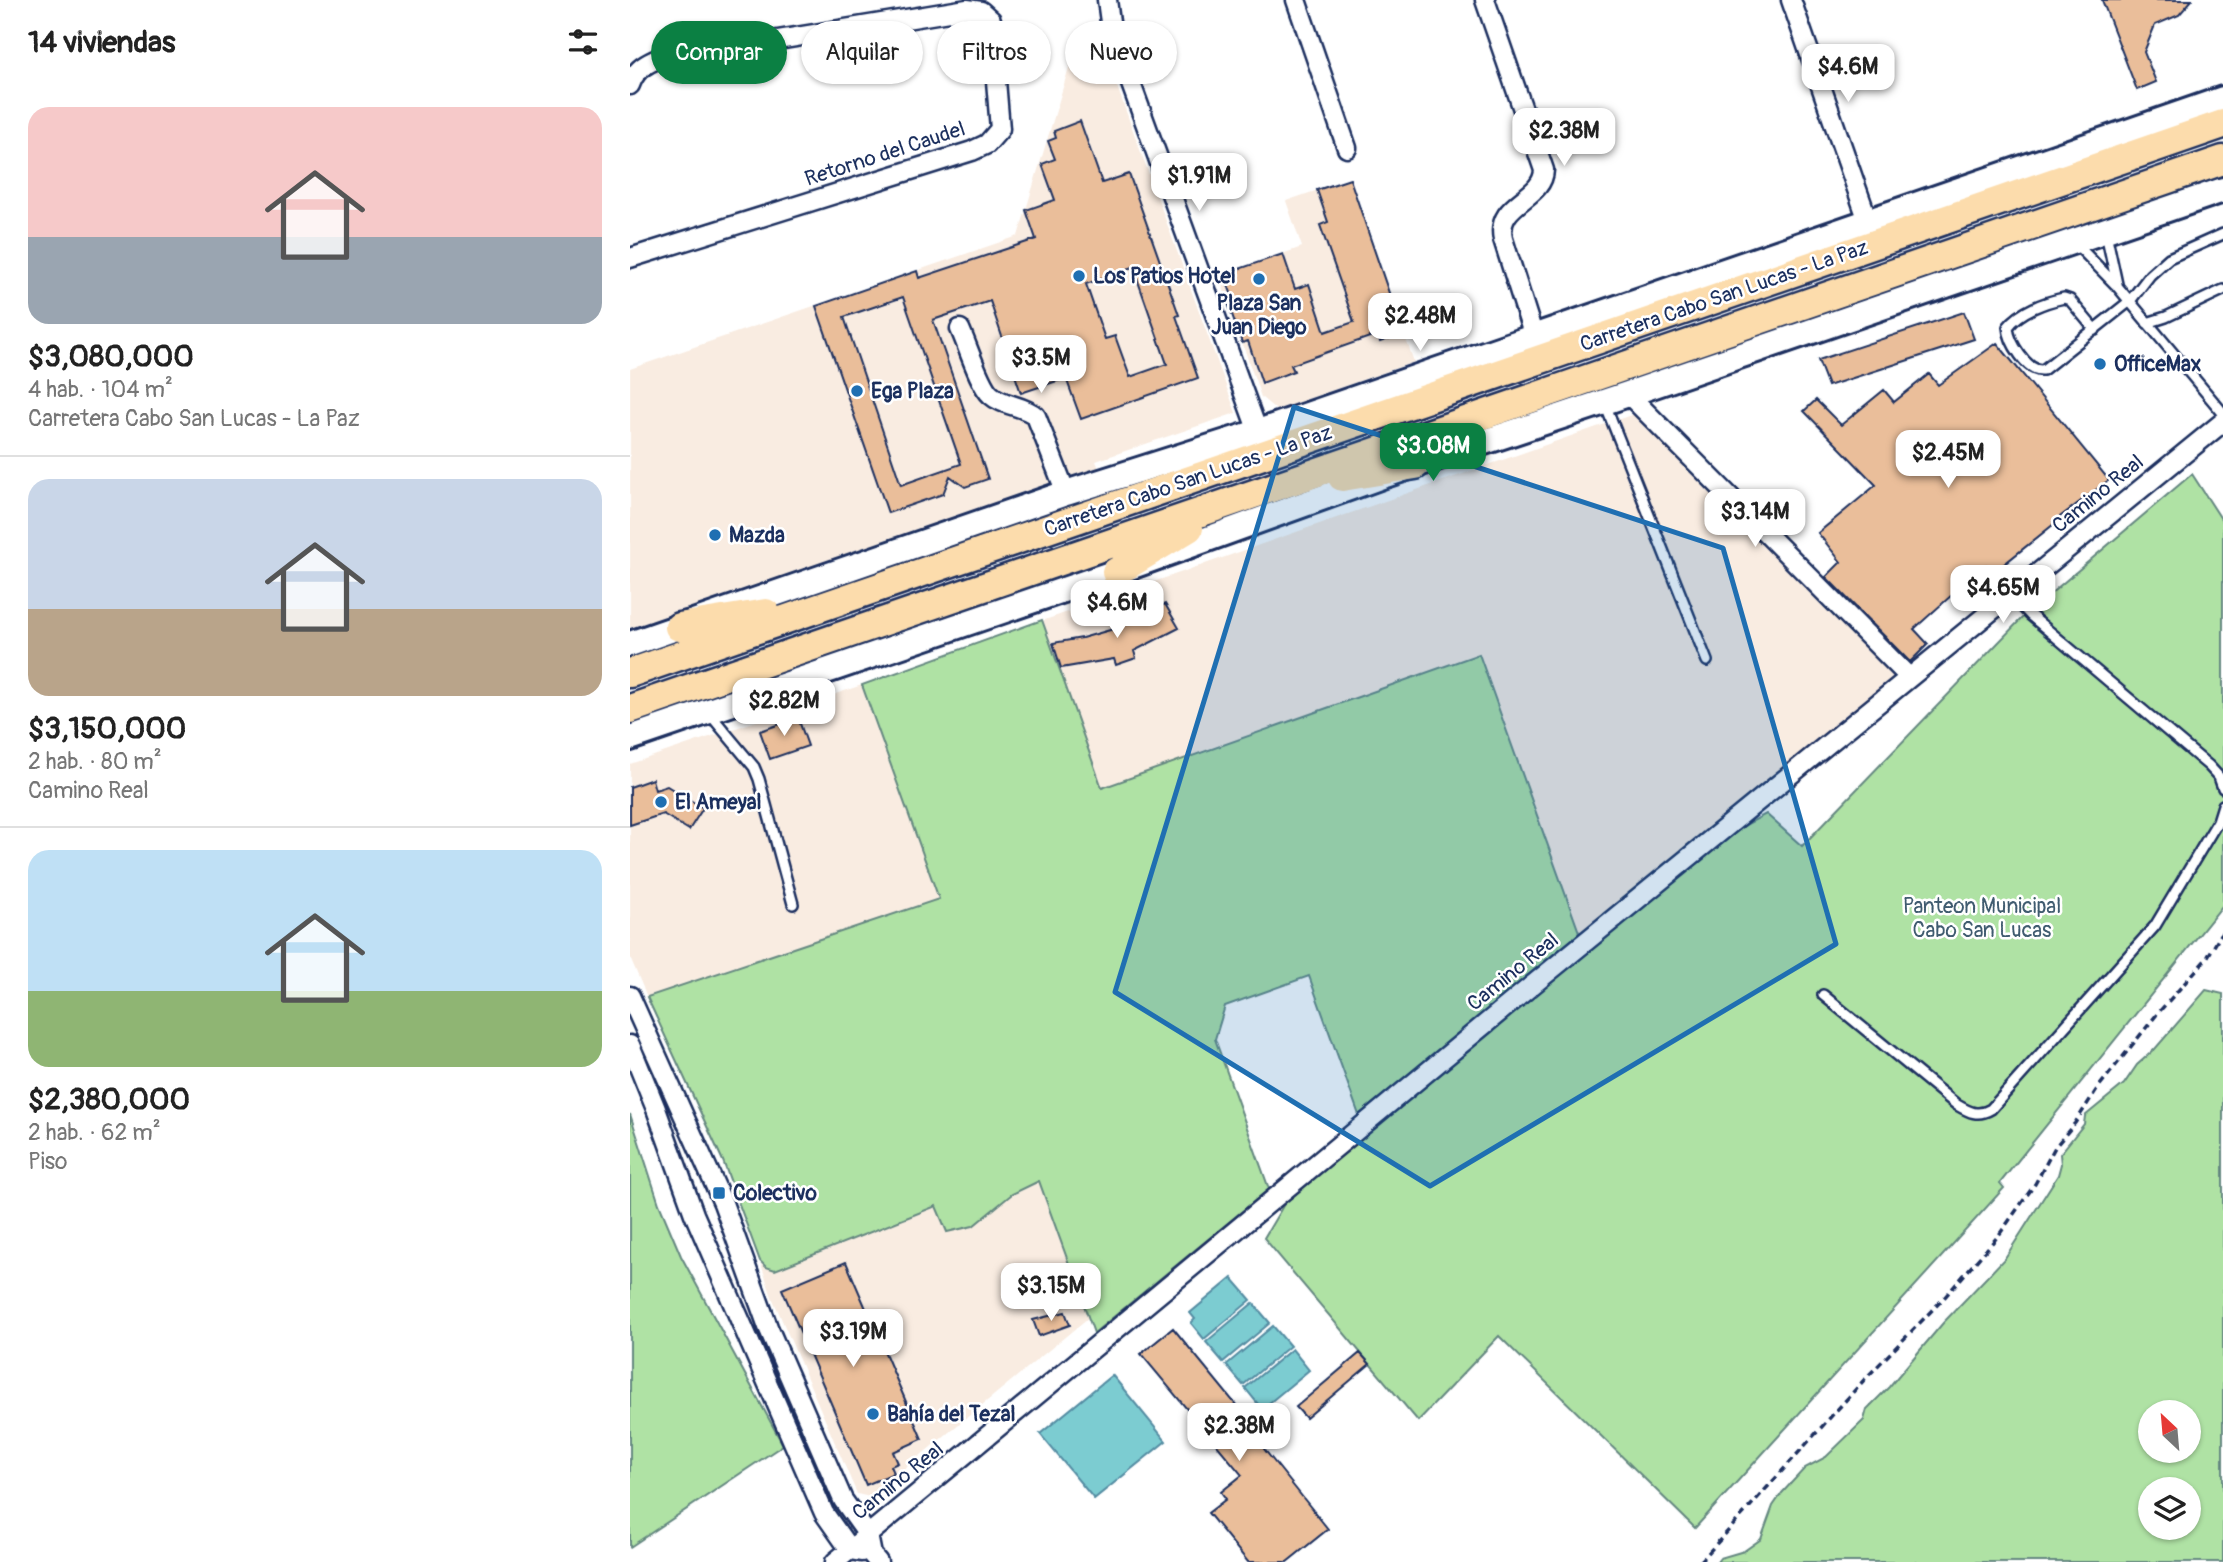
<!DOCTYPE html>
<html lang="es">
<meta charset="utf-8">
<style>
body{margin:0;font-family:Pangolin,sans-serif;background:#f6f6f6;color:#222;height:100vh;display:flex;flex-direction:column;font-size:26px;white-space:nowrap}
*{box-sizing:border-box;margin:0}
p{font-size:23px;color:#767676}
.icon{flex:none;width:38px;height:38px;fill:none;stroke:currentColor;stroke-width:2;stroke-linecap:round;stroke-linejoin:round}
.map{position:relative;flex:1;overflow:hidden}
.drawer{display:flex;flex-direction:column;background:#fff;width:630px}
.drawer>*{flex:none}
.hud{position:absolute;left:21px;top:21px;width:665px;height:63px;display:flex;gap:14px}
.needle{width:46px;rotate:334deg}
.tools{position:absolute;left:1508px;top:1400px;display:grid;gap:14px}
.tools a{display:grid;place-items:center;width:63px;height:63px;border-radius:50%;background:#fff;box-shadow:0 2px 5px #0004;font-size:35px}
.price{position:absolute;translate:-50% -60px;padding:0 16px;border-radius:14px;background:#fff;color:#222;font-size:23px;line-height:46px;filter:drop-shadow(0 2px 4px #0008)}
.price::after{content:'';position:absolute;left:50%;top:42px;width:21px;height:16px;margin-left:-10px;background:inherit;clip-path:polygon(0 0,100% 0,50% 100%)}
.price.on{background:#0b8043;color:#fff}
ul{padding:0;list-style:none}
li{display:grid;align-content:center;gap:14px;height:371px;padding:0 28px}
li+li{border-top:2px solid #e0e0e0}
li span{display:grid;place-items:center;height:217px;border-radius:21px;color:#555}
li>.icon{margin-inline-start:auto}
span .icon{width:126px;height:126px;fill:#fffc;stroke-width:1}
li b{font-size:30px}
h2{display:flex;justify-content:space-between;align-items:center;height:84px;padding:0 28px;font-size:30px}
.tag{padding:0 24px;border-radius:32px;background:#fff;box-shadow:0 2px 5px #0004;font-size:24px;line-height:63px}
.tag.on{background:#0b8043;color:#fff}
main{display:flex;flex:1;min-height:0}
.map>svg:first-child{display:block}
.built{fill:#f9ece1}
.green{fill:#afe2a4;stroke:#658881;stroke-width:2;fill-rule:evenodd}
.water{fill:#7bccd1;stroke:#558da3;stroke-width:2}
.building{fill:#eabe9a;stroke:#1b2f5e;stroke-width:2;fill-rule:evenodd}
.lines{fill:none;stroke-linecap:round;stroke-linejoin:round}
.service-casing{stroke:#1b2f5e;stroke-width:14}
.minor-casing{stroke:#1b2f5e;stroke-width:23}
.secondary-casing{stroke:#1b2f5e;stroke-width:30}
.trunk-casing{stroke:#1b2f5e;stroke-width:33}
.path{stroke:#1b2f5e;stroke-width:3.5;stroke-dasharray:7 5;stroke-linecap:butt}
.service{stroke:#fff;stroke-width:9}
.minor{stroke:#fff;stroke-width:18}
.secondary{stroke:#fff;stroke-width:24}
.trunk{stroke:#fcdcac;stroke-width:28}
.marked{fill:#1f6fb2;fill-opacity:0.2;stroke:#1f6fb2;stroke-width:5;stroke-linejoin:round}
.poi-dot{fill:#1f6fb2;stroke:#fff;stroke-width:2.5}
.labels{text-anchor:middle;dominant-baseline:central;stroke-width:5;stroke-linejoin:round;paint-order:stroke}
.street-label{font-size:21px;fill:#1b2f5e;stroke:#fff}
.poi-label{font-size:21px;font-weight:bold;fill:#1b2f5e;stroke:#fff;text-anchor:start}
.park-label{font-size:21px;fill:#405c70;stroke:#fff}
</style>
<main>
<section class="drawer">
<h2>14 viviendas<svg class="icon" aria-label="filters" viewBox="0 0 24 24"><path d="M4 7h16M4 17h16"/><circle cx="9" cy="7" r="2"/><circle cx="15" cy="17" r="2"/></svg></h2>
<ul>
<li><span style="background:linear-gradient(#f6c9c9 60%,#9aa5b1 0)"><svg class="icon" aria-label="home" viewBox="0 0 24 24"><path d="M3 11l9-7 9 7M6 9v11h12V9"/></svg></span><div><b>$3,080,000</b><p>4 hab. · 104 m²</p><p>Carretera Cabo San Lucas - La Paz</p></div></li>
<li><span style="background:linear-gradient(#c9d6e8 60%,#b9a48a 0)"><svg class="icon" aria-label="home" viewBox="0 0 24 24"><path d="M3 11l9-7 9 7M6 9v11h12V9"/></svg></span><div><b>$3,150,000</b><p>2 hab. · 80 m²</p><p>Camino Real</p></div></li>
<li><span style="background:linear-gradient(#bfe0f5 65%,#8fb573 0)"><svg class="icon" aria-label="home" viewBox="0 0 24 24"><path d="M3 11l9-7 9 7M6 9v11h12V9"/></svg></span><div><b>$2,380,000</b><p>2 hab. · 62 m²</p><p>Piso</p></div></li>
</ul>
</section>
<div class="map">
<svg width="1593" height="1562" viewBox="0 0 1593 1562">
<rect width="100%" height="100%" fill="#fff"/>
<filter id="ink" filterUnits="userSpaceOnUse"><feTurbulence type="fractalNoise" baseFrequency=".0143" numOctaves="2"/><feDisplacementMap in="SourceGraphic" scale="14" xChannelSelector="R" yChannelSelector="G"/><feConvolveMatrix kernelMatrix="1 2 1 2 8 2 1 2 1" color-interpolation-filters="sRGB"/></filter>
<g filter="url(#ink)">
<path class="built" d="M470,40L606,413L466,461L470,471L0,632V369L388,236L444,51Z
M720,179L784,362L646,410L631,397L589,276L672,247L656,201Z
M1004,414L1265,676L950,935L849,654L472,788L412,621Z
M232,685L309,899L17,997L0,957V764Z
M409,1181L458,1318L240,1497L227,1494L142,1297L130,1261L136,1267L145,1270L306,1206L343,1226L382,1194Z"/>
<path class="green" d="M1562,474L1593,522V905L1370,1183L1374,1188L1065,1528L869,1336L788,1421L634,1238L654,1204L666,1190L767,1110L785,1091L1104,831L1136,814L1172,846L1393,617Z
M412,620L472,788L849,654L950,935L729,1115L679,976L595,1006L585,1039L639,1189L464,1333L409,1181L382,1194L343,1226L317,1232L306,1206L145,1270L136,1267L130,1261L93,1161L17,997L309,899L232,685Z
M1576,990L1593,994V1562H1087L1090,1558L1114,1551L1131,1539L1143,1506L1152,1493L1175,1468L1196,1457L1234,1420L1237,1409L1259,1387L1313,1323L1375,1258L1428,1175L1431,1164L1430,1154L1454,1124L1455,1116L1494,1084L1507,1065L1525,1049ZM1521,1412H1559V1451H1521ZM1521,1489H1559V1528H1521Z
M0,1114L29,1204L51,1256L153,1445L0,1547Z"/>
<path class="water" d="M602,1278L621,1300L574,1339L561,1323L565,1319L560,1313Z
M623,1303L640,1323L593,1362L576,1342Z
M643,1326L660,1346L613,1385L596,1365Z
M662,1349L679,1370L632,1409L615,1388Z
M482,1375L536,1441L464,1499L410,1434Z"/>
<path class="building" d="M1472,0H1562L1549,15L1525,25L1514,52L1526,82L1507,90Z
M450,121L472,183L499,174L549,315L546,316L568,378L451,419L436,378L391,393L360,301L303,320L358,479L335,487L320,476L313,494L258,513L186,306L287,271L289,278L406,239L396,210L425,200L412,164L425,159L418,141L426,138L424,131ZM503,267L537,364L500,377L485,336L475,339L456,284ZM273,297L331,464L271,485L214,317Z
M720,179L773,334L750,342L748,334L661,365L664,371L632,383L618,341L612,343L598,303L604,301L594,274L653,254L665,289L679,284L695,332L724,322L690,225L698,222L687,190Z
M1334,312L1344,339L1198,386L1188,360Z
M1367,343L1479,480L1423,522L1424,524L1363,573L1356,565L1334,587L1333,585L1284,629L1298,644L1280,662L1196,577L1211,562L1188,533L1246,485L1174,411L1186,400L1211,425L1254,390L1264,402L1299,374L1308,385Z
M535,604L549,628L504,651L506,658L486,665L484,659L431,668L423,643L452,638L487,628Z
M168,718L178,746L140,759L130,731Z
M22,779L25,790L37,786L73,808L59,830L33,814L0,825V787Z
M216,1262L292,1439L263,1452L268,1463L261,1466L264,1473L236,1485L152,1289Z
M435,1312L440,1325L409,1336L403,1320Z
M543,1328L639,1445L634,1449L698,1529L657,1562H618L578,1513L596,1499L591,1492L612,1475L511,1354Z
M730,1353L740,1364L676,1418L666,1407Z"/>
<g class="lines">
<g class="service-casing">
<path id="service" d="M1476,233L1487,284
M1445,243L1487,286L1593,413
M1517,323L1536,317L1593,290
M1465,330L1440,300L1434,298C1415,302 1390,311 1378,327C1379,342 1397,372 1413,370L1500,301L1520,275L1539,258L1593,234
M975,404L1077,661
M1380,594L1400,615L1579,766L1589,777L1593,788
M79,713L124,767L129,779L163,904
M1193,995L1327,1105C1339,1112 1348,1117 1361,1109L1525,926L1588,821L1593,805"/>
</g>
<g class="minor-casing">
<path id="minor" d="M477,0L481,29L628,432
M666,0L717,148
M855,0L914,170C913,200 865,202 873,239L904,337
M1161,0L1238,221
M0,85C5,71 12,66 25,60L337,9L351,11L361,20L370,129L357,144L342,151L0,258
M330,329C337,344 350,386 361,395C373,406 393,405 406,416L436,493
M998,394L1279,677
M0,996L93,1203L138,1327L213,1500L238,1535L242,1555L248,1562
M0,1045L26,1109L64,1214L194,1513L220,1550L231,1552
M205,1562L889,996L1593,422"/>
</g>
<g class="secondary-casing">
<path id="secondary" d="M0,644L436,493L628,432L1593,99
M0,738L486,572L755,475L998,394L1593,190"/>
</g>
<g class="trunk-casing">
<path id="trunk" d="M712,477L785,465
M486,572L559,528
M49,627L136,613
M0,673L1593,124
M0,709L1593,160"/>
</g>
<path class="path" d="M1070,1562L1234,1380L1313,1299L1369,1235L1405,1184L1425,1147L1445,1123L1467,1089L1528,1013L1577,958L1593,931"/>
<use href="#service" class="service"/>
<use href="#minor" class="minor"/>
<use href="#secondary" class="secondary"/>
<use href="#trunk" class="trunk"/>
</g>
</g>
<path class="marked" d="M664,407L1093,548L1206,944L800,1186L485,992Z"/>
<g class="poi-dot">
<circle cx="449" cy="276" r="7"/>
<circle cx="629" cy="279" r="7"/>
<circle cx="1470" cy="364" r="7"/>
<circle cx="227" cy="391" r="7"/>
<circle cx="85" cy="535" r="7"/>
<circle cx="31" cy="802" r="7"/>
<rect x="82" y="1186" width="14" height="14" rx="3.5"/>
<circle cx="243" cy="1414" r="7"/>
</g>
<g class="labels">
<g class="street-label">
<text transform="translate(255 154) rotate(-18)">Retorno del Caudel</text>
<text transform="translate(1094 296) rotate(-19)">Carretera Cabo San Lucas - La Paz</text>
<text transform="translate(558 481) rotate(-19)">Carretera Cabo San Lucas - La Paz</text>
<text transform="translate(1468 494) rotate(-39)">Camino Real</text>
<text transform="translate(883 972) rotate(-39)">Camino Real</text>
<text transform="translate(268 1481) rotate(-39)">Camino Real</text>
</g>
<g class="poi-label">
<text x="463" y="276">Los Patios Hotel</text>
<text x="629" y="303" text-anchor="middle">Plaza San<tspan x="629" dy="24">Juan Diego</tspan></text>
<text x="1484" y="364">OfficeMax</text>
<text x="241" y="391">Ega Plaza</text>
<text x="99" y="535">Mazda</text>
<text x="45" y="802">El Ameyal</text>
<text x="103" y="1193">Colectivo</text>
<text x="257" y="1414">Bahía del Tezal</text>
</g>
<g class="park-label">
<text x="1352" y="906">Panteon Municipal<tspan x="1352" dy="24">Cabo San Lucas</tspan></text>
</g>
</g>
</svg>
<div class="tools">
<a><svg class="needle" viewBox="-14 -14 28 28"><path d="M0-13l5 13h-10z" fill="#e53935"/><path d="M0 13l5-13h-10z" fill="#767676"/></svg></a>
<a><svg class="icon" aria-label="layers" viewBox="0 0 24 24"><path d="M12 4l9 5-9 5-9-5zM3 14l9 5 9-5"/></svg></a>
</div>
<b class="price" style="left:1218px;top:104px">$4.6M</b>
<b class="price" style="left:934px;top:168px">$2.38M</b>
<b class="price" style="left:569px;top:213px">$1.91M</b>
<b class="price" style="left:790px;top:353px">$2.48M</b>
<b class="price" style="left:411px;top:395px">$3.5M</b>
<b class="price on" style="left:803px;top:483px">$3.08M</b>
<b class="price" style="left:1318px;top:490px">$2.45M</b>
<b class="price" style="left:1125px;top:549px">$3.14M</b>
<b class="price" style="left:1373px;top:625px">$4.65M</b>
<b class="price" style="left:487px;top:640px">$4.6M</b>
<b class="price" style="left:154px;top:738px">$2.82M</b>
<b class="price" style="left:421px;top:1323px">$3.15M</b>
<b class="price" style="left:223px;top:1369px">$3.19M</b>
<b class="price" style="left:609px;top:1463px">$2.38M</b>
<div class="hud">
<a class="tag on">Comprar</a>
<a class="tag">Alquilar</a>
<a class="tag">Filtros</a>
<a class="tag">Nuevo</a>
</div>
</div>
</main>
